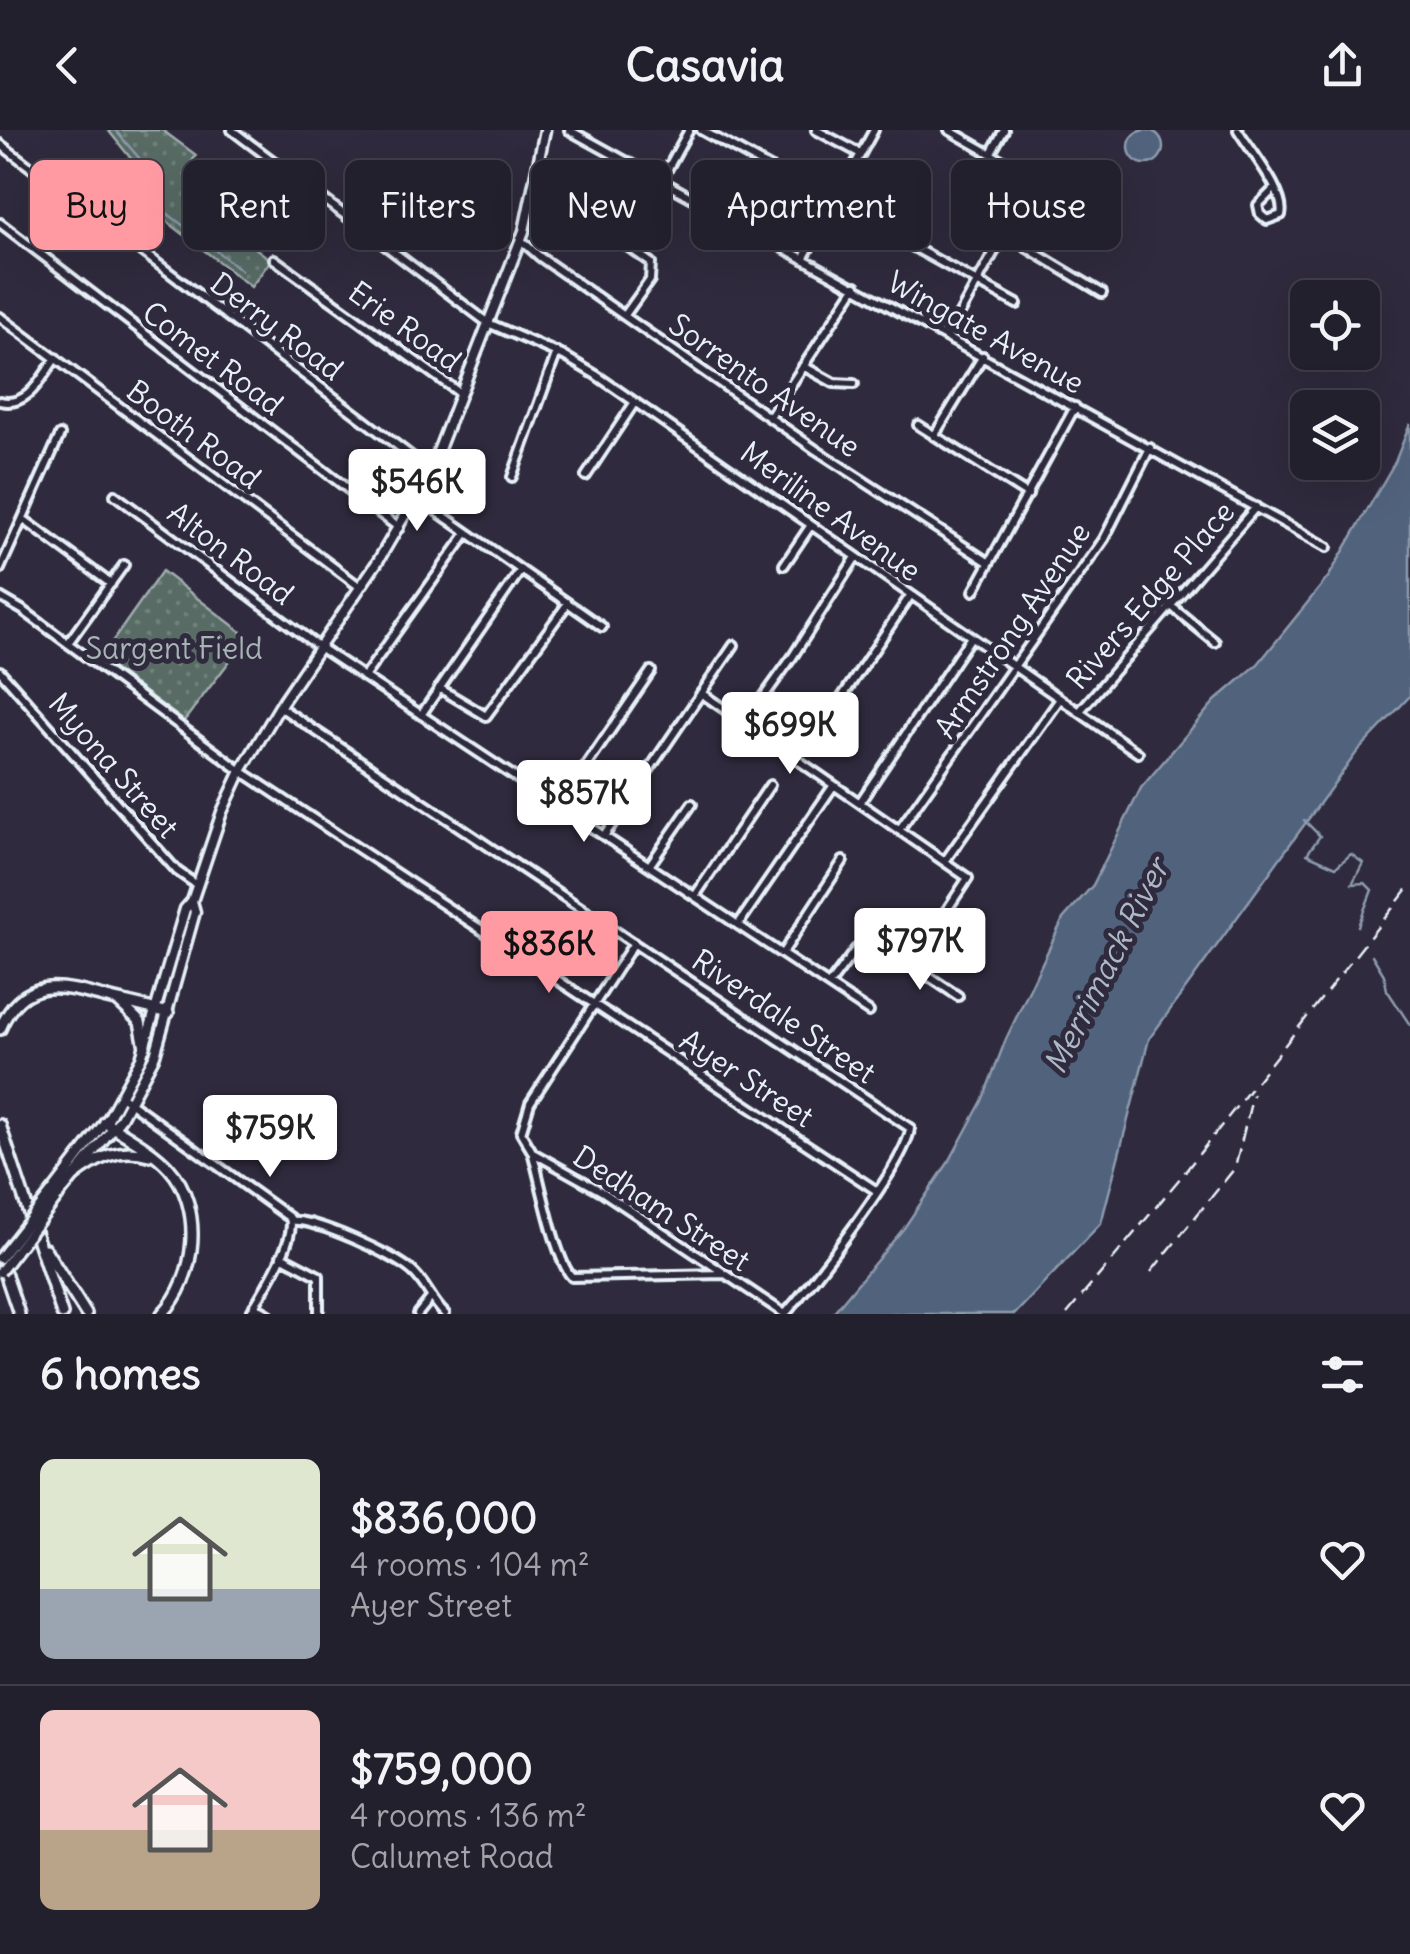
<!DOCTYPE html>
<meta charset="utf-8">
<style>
body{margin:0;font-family:Delius,sans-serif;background:#2b2836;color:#f1f3f6;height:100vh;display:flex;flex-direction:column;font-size:38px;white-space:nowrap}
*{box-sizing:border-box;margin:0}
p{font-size:32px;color:#a3a3aa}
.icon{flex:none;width:55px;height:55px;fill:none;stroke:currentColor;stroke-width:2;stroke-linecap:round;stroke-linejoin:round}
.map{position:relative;height:1184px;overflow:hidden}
.drawer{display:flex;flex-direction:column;background:#23202e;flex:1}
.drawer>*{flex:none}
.banner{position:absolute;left:30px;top:30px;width:1350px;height:90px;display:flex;gap:20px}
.tools{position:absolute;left:1290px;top:150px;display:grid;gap:20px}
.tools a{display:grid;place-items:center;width:90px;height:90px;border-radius:15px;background:#23202e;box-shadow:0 10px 40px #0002,0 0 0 2px #403e4a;font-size:50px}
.price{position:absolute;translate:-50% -85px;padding:0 22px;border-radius:10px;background:#fff;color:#222;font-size:32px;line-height:65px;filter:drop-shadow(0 2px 5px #0008)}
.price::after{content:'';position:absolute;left:50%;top:60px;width:30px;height:22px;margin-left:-15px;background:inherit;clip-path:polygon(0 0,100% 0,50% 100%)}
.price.active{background:#ff9aa2;color:#111}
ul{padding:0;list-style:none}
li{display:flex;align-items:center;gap:30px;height:250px;padding:0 40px}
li+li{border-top:2px solid #403e4a}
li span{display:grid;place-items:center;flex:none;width:280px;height:200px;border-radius:15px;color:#555}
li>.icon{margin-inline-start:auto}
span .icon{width:120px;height:120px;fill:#fffc;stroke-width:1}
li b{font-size:42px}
h2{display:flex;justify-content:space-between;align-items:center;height:120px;padding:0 40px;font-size:42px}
.chip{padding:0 35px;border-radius:15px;background:#23202e;box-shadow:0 10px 40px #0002,0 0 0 2px #403e4a;font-size:35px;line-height:90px}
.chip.active{background:#ff9aa2;color:#111}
header{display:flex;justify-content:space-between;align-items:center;height:130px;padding:0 40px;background:#23202e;font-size:45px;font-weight:700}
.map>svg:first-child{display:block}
.park{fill:url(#park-dots);stroke:#a0aeae;stroke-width:2.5}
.water{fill:#51627c;stroke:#8d9bae;stroke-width:2.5}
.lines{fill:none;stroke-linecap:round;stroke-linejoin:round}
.stream{stroke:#8d9bae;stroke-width:2.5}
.minor-casing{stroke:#e8f1f8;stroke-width:14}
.major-casing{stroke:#e8f1f8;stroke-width:15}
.highway-casing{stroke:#e8f1f8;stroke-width:16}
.minor{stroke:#2f2a3d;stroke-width:6}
.major{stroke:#2f2a3d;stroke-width:8}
.highway{stroke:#2f2a3d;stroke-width:9}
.rail{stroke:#e8f1f8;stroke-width:2.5;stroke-dasharray:15 8;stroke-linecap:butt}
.major-bridge-casing{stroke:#e8f1f8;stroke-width:15;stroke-linecap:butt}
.major-bridge{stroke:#2f2a3d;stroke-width:8}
.labels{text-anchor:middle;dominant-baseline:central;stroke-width:10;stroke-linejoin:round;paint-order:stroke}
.street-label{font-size:30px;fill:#e8f1f8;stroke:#2f2a3d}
.park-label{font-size:30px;fill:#a8b5b6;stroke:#2f2a3d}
.water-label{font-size:32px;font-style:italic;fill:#acb8c6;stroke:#2f2a3d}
</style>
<header><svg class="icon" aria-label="back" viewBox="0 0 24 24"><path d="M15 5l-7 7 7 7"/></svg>Casavia<svg class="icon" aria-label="share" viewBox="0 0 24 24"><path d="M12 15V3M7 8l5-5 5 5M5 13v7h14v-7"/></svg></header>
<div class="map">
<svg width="1410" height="1184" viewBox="0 0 1410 1184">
<defs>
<pattern id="park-dots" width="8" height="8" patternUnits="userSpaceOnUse" patternTransform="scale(2.5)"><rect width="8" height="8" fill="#596c65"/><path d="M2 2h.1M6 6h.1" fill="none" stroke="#71817c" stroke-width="1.8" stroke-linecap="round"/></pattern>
</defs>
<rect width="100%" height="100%" fill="#2f2a3d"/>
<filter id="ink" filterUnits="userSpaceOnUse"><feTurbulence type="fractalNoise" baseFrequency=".01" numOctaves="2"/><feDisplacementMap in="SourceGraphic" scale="20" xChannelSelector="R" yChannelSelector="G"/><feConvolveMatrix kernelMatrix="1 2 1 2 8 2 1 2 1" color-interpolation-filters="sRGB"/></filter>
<g filter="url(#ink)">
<path class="park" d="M108,0H162L196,25L189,37L222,62L233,48L291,92L273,117L207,68L200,76L271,130L251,157L150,78L144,70L153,56L133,42L137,36Z
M162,441L248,507L184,591L100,529Z"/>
<path class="water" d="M1129 17a17 17 0 1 1 34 0a17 17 0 1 1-34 0Z
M1410,294V566L1357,622L1149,909L1101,1093L1015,1184H832L904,1098L950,1030L982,971L1006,909L1063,789L1093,755L1141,658L1215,571L1258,534L1329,446L1395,332Z"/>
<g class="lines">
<path class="stream" d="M115,0L146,36L163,80L241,140
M1304,690L1320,706L1307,724L1336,737L1351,724L1363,733L1352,754L1365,753L1372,760L1358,796
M1372,825L1384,845L1387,860L1410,895"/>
<g class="minor-casing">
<path id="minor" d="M232,0L488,193L564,226L596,245L1138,623
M569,0L1327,417
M701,0L1017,174
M816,0L861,24
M1238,0C1250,20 1287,64 1281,85L1267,90L1260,84L1258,75L1275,58
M0,14L431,341
M991,23L1004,0
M536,51L651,133L650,150L625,185
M661,51L689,0
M0,93L399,398
M1004,104L1102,163
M521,110L540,127L816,320L988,432
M274,129L461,264
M803,129L874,0
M0,187L360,457
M947,207L1004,104L1028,50L1012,36L949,0
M803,236L834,253L854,254
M0,271C28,278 41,248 56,228
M770,287L856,156
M918,295L1028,365
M934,306L983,226
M586,346L635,272
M512,347L557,222
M115,365L319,517L869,882
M418,368L602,497
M23,389L111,454
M784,435L811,395
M0,439L60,305
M974,461L1075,277
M0,467L24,481L241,641L877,1061
M1171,476L1215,512
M68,513L124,435
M0,541L177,741L197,755
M364,547L467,403
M439,558L486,586L568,473
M701,563L968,748L915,828L919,840L958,866
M836,576L910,466
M280,577L910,998C908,1031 811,1155 785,1184
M1079,582L1256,377
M421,585L521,440
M745,593L793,526L856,427
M860,672L971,507
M559,676L651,541
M899,700L1104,409L1150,318
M604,706L734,515
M945,731L1060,569
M649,736L692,674
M695,766L770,655
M738,795L834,655
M634,813L530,973L521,1003L533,1023L603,1062L785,1184
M782,824L843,731
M829,855L856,819
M121,966L290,1088C297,1110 262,1162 250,1184
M533,1025C540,1050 556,1132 572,1147L725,1144
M291,1091C313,1088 395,1125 412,1141C426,1153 431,1171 445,1184
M281,1126L319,1146V1184
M254,1176L268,1184
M418,1184L430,1169"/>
</g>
<g class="major-casing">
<path id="major" d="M55,1058L109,987L141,928L185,779L192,771L222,682L241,641L283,571L378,431L430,342L524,101L545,0
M60,1064L121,988L155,925L195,782L192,771"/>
</g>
<g class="highway-casing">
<path id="highway" d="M118,871L140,892L145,917
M0,899C23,845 60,855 107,868C127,873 147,877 168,883
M105,992C126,1006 152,1019 169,1038C204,1076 197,1149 162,1184
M0,995L62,1184
M74,1046C97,1028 120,1016 149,1025
M45,1119L86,1184
M2,1134L19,1184"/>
</g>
<use href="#minor" class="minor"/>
<use href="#major" class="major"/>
<use href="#highway" class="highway"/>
<path class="rail" d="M1151,1142L1235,1038L1253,964
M1067,1184L1181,1047L1410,756"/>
<g class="major-bridge-casing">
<path id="major-bridge" d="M0,1128L55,1058
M0,1142L60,1064"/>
</g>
<use href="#major-bridge" class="major-bridge"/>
</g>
</g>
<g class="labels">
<g class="street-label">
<text transform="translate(277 196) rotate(37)">Derry Road</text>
<text transform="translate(405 196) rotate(36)">Erie Road</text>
<text transform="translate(986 202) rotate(29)">Wingate Avenue</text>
<text transform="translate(213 228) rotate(37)">Comet Road</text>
<text transform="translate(765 255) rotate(35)">Sorrento Avenue</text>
<text transform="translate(194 304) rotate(37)">Booth Road</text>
<text transform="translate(831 381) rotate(36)">Meriline Avenue</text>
<text transform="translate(231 423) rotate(37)">Alton Road</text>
<text transform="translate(1150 465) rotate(-49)">Rivers Edge Place</text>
<text transform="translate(1012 500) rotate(-56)">Armstrong Avenue</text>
<text transform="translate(114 635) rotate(49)">Myona Street</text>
<text transform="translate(784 886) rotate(34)">Riverdale Street</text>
<text transform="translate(747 948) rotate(33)">Ayer Street</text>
<text transform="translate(662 1078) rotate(33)">Dedham Street</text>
</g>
<g class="park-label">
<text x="174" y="518">Sargent Field</text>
</g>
<g class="water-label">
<text transform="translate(1106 836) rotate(-63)">Merrimack River</text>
</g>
</g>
</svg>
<div class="tools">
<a><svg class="icon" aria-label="locate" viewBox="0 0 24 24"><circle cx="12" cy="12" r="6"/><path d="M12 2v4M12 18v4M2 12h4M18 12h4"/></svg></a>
<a><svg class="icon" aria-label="layers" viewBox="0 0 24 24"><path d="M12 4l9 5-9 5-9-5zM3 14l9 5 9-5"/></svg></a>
</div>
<b class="price" style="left:417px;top:404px">$546K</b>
<b class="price" style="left:790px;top:647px">$699K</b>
<b class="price" style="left:584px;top:715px">$857K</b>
<b class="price" style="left:920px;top:863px">$797K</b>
<b class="price active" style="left:549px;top:866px">$836K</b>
<b class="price" style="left:270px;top:1050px">$759K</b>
<div class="banner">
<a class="chip active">Buy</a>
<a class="chip">Rent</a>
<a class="chip">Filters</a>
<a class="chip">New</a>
<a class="chip">Apartment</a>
<a class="chip">House</a>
</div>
</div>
<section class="drawer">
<h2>6 homes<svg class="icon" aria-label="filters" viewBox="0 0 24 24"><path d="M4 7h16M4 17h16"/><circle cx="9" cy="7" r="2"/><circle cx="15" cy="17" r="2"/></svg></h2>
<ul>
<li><span style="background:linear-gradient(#dfe7d0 65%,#9aa5b1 0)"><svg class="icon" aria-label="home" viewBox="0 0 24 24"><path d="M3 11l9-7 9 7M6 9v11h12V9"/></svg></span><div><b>$836,000</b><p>4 rooms · 104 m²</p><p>Ayer Street</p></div><svg class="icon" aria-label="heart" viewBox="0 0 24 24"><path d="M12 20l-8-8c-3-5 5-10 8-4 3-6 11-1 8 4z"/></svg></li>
<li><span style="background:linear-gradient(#f6c9c9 60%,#b9a48a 0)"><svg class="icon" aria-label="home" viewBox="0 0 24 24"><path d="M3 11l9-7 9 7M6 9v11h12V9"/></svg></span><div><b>$759,000</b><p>4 rooms · 136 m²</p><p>Calumet Road</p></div><svg class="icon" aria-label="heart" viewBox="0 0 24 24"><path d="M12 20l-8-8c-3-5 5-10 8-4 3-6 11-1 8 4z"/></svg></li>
</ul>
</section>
